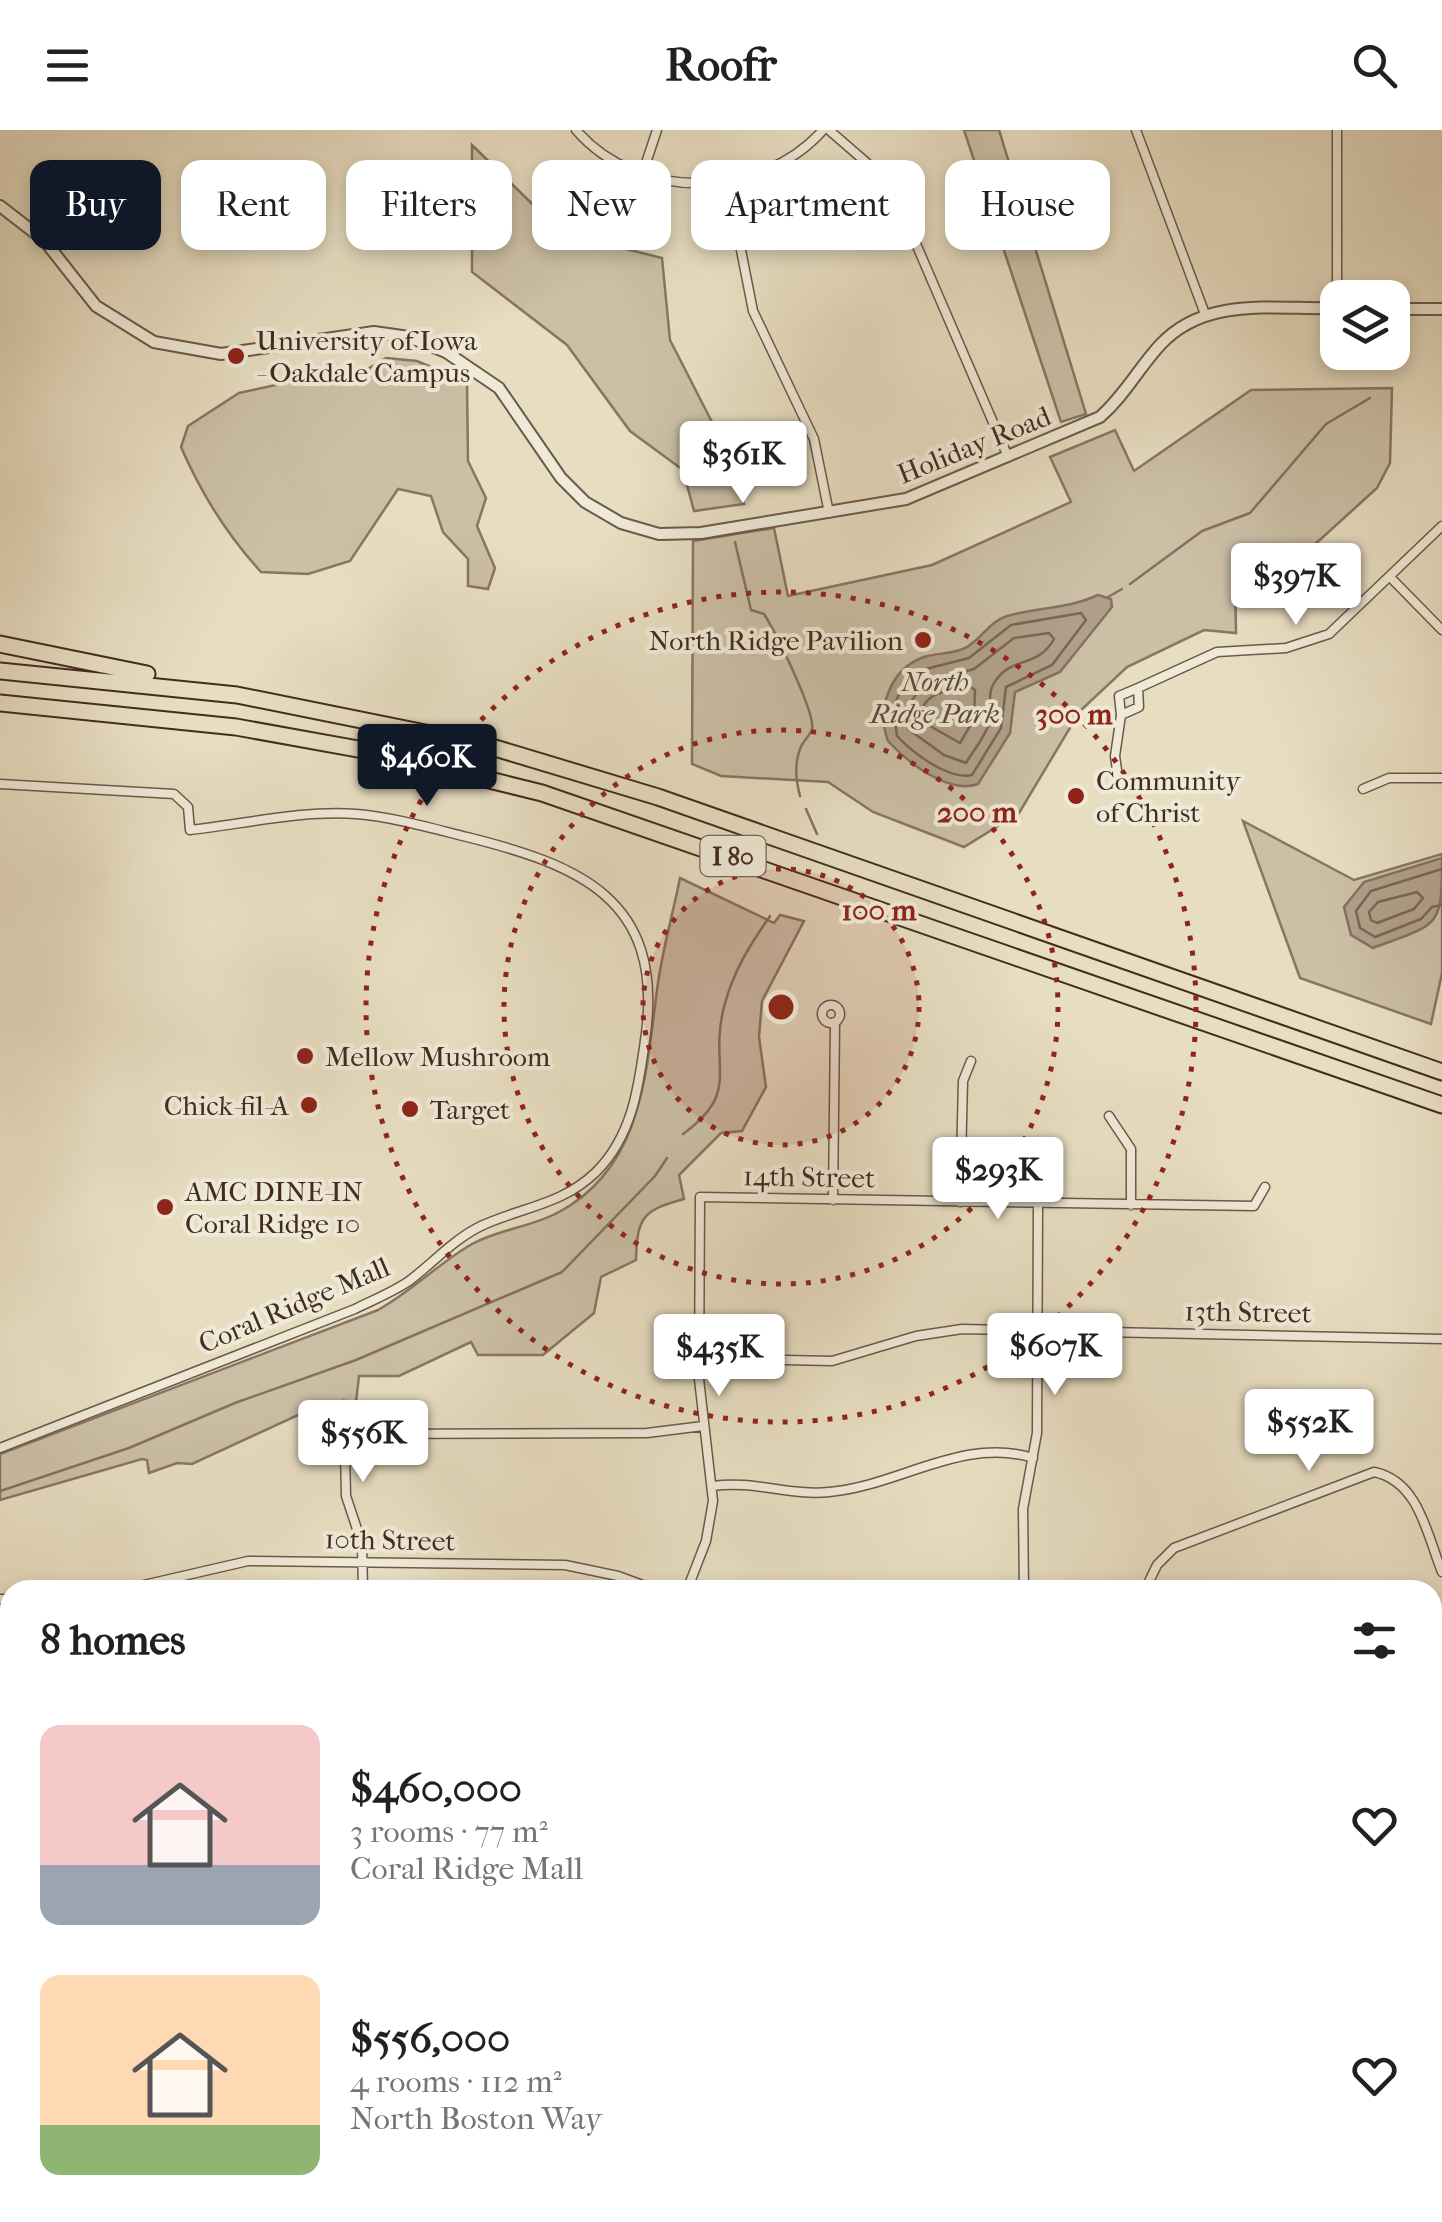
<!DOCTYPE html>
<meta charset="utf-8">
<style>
body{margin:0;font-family:"IM FELL French Canon",serif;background:#f6f6f6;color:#202124;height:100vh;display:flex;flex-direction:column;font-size:38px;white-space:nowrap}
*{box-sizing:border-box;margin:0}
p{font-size:32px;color:#757577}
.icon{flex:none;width:55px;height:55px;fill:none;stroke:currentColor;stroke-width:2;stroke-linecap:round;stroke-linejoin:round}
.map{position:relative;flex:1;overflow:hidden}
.side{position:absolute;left:0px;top:1450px;width:1442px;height:642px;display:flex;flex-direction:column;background:#fff;border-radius:30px 30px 0 0;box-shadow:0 5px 15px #0003}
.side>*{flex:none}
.top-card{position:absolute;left:30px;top:30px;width:1382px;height:90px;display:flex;gap:20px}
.buttons{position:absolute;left:1320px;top:150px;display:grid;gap:20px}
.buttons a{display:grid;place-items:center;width:90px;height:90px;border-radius:20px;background:#fff;box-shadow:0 5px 15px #0003;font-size:50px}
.price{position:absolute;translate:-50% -85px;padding:0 22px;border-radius:10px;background:#fff;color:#222;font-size:32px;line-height:65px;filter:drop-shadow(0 2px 5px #0008)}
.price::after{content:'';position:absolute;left:50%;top:60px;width:30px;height:22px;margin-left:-15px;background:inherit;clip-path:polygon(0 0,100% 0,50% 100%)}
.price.selected{background:#111827;color:#fff}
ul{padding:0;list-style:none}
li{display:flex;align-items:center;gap:30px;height:250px;padding:0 40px}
li span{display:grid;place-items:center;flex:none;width:280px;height:200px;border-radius:20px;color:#555}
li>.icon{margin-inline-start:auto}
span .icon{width:120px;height:120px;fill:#fffc;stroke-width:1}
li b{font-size:42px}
h2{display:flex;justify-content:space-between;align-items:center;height:120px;padding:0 40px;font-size:42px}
.pill{padding:0 35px;border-radius:20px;background:#fff;box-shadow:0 5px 15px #0003;font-size:35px;line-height:90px}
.pill.selected{background:#111827;color:#fff}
header{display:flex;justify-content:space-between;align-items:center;height:130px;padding:0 40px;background:#fff;font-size:45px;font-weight:700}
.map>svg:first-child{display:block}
.green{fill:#cbbfa6;stroke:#887563;stroke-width:2.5}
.water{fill:#b0a08a;stroke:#857160;stroke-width:2.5}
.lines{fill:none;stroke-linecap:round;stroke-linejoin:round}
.shore{stroke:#7a6655;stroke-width:2.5}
.stream{stroke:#857160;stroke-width:2.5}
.minor-casing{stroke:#6d5848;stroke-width:11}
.tertiary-casing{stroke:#6d5848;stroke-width:14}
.primary-casing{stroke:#442b20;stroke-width:16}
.motorway-casing{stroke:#442b20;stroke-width:19}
.minor{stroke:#efe9d7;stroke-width:8}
.tertiary{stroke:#efe9d7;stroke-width:10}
.primary{stroke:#e7ddc1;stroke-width:12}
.motorway{stroke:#e7ddc1;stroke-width:15}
.rail{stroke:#442b20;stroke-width:2.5;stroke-dasharray:18 18;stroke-linecap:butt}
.ring{fill:none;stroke:#8f2418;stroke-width:5;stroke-dasharray:5 10}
.poi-dot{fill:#8f2418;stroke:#efe9d7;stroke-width:4}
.labels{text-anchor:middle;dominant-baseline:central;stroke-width:8;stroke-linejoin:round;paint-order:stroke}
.shield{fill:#efe9d7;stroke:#776457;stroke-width:2.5}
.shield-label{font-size:25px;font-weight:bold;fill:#442b20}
.poi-label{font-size:28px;fill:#442b20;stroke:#efe9d7;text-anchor:start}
.street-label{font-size:28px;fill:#442b20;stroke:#efe9d7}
.park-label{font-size:28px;font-style:italic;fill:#5f493b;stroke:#efe9d7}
.centre{fill:#8f2418;stroke:#efe9d7;stroke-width:5}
.ring-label{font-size:30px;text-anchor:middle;font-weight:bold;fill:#8f2418;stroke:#efe9d7;stroke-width:8;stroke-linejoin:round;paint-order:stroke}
</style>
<header><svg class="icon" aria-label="menu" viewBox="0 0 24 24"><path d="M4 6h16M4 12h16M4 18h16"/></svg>Roofr<svg class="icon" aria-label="search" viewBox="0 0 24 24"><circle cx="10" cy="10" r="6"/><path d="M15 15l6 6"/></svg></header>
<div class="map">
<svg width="1442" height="2092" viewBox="0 0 1442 2092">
<rect width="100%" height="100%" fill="#e7ddc1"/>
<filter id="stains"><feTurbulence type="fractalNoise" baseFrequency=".002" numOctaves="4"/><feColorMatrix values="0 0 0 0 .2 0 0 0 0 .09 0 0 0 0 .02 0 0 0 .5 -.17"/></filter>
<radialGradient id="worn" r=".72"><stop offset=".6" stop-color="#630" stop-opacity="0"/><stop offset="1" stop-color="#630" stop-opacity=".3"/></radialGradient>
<path class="green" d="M964,0H999L1086,284L1061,292Z
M472,15L562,103L662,128L670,210L714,296L744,374L694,381L683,340L630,301L567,215L472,142Z
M386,228L417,231L467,252L468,331L486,368L477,396L495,438L488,459L468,456V429L443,402L431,366L398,359L350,431L308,444L261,442C227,405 201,363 181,317L188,296L239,263L307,248L351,249Z
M1392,258L1390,333L1377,358L1280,446L1235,447L1236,503L1204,500L1127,537L1080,581L1019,683L964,717L873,682L828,652L721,646L692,634L693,411L774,398L788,466L932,435L1071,372L1050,327L1115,300L1134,341L1251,260Z
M1243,691L1354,750L1442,724V843L1431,894L1300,848Z
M680,748L774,793L780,785L804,791L762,871L759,907L766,957L742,1001L721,1003L679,1045L684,1069C643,1080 637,1087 636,1130L601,1147L594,1183L543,1225H478L471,1212L399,1246H359L356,1272H326L192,1334L177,1333L149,1343L147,1330L142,1329L0,1370V1324L378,1180C412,1161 439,1133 472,1114C499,1099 532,1097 559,1082C645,1036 646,938 658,853C663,818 673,783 680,748Z"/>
<path class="water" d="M1098,465L1111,469L1112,477L1060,542L1015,562L1010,603L978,654C949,665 907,632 888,611C876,579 890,539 924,527C937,523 951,524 963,519C980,512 988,492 1007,486C1038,477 1068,479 1098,465Z
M1442,728C1442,800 1439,793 1373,818L1351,805L1344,777L1364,752Z"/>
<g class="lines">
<path class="shore" d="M1081,483L1086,490L1052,535L1006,557L1001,598L972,645C948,650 913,623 897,606L893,577L903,556L918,541L969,528L1011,495Z
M1049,503L1054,509C1038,538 1013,526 996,550C986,563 992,575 990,590C988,603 973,621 966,633L944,625L908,599L906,579L924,553L974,539L1014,508Z
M969,556L975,560L974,589L960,613L921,591C919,562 947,561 969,556Z
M1442,739L1371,761L1356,781L1360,798L1375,807L1421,789L1432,777L1442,775
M1417,762L1423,768L1414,779L1377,793L1371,790L1369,782L1378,772Z"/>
<path class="stream" d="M735,412L751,480L764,484C775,501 816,584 812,599C810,606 802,612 800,619C794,635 796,650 800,666
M1130,454L1202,401L1250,383L1326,294L1370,268
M1108,467L1122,459
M806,679L817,704
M683,1004C743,960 708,939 724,877C733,842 749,816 770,786
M0,1361L129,1318L235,1273L356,1230L562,1142L655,1046L667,1028"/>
<g class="minor-casing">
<path id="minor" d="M576,0C638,72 761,70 823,0
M829,0L867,33L901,79L1008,327
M1136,0L1205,184
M642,45L657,0
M727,49L753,181L814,309L829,383
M1337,178V0
M1391,448L1442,500
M1138,558L1217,522L1286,518L1329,504L1442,396
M1138,558L1139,577L1121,585L1119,566Z
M1118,647L1115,626L1121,585
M0,654L174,664L188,677L190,700C244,694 302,680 356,684C393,687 431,698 467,707C579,735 663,769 646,903C639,953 634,1004 596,1042C562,1075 522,1077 481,1096C454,1109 433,1133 409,1151C393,1162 373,1170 355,1179L0,1318
M1363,659L1389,648H1442
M822 884a9 9 0 1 1 18 0a9 9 0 1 1-18 0Z
M1109,986L1131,1019V1075
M833,1070L835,893
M960,1072L963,951L971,931
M699,1228L832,1231L916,1206L962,1199L1442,1209
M344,1275L346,1366L362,1414L363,1460
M344,1304L647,1303L703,1296
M713,1356C752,1350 790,1366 829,1362C899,1356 963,1306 1033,1328
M122,1460L248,1431L565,1435L618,1446L656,1460
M687,1460L706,1411L713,1371L699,1249L700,1067L1254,1076L1265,1057
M1024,1460L1023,1379L1037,1303L1038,1074
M1145,1460L1157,1435L1174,1418L1374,1342C1419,1351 1427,1405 1442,1442
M0,1469H10
M1432,1637L1442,1638
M1432,1778H1442
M1432,1967H1442
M1083,2082L1085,2092
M577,2092V2082
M899,2092L902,2082
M1301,2092V2082"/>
</g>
<g class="tertiary-casing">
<path id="tertiary" d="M0,76L44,110L96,176L154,212L221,224L374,202L409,207L446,222L499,258L561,348L585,372L621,393L659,404L701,403L906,369L1100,287C1125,265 1138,239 1160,215C1206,165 1276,180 1338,178
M1392,179H1442"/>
</g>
<g class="primary-casing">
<path id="primary" d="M0,1872L10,1879
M0,1895L10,1902
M286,2082L300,2092"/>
</g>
<g class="motorway-casing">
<path id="motorway" d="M0,514L147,544
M0,541L237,565L485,615L658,667L1442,942
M0,573L236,597L380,623L542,663L1442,975"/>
</g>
<use href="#minor" class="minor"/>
<use href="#tertiary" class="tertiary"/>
<use href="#primary" class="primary"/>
<use href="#motorway" class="motorway"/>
<path class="rail" d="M0,1935L10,1942
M215,2082L229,2092"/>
</g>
<circle cx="781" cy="877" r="138" fill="#8f2418" fill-opacity=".12"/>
<g class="ring">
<circle cx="781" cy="877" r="138"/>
<circle cx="781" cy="877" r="277"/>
<circle cx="781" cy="877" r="415"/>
</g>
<g class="poi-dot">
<circle cx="236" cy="226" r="10"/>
<circle cx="923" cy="510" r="10"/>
<circle cx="1076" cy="666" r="10"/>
<circle cx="305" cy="926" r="10"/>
<circle cx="309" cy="975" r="10"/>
<circle cx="410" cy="979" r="10"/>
<circle cx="165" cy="1077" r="10"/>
</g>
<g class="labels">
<rect class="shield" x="700.5" y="706" width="65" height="40" rx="8"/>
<g class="shield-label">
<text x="733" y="726">I 80</text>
</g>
<g class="poi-label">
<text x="256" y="210">University of Iowa<tspan x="256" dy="32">- Oakdale Campus</tspan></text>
<text x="903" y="510" text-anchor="end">North Ridge Pavilion</text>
<text x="1096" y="650">Community<tspan x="1096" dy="32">of Christ</tspan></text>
<text x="325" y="926">Mellow Mushroom</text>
<text x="289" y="975" text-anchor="end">Chick-fil-A</text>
<text x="430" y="979">Target</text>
<text x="185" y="1061">AMC DINE-IN<tspan x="185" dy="32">Coral Ridge 10</tspan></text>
</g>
<g class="street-label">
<text transform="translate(974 315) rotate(-22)">Holiday Road</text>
<text transform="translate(809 1047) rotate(1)">14th Street</text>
<text transform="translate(294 1175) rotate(-23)">Coral Ridge Mall</text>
<text transform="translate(1248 1182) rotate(1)">13th Street</text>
<text transform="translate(390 1410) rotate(1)">10th Street</text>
</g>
<g class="park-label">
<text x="935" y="551">North<tspan x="935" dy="32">Ridge Park</tspan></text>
</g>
</g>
<circle cx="781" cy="877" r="15" class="centre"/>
<g class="ring-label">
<text x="1074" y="594">300 m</text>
<text x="977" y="692">200 m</text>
<text x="879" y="790">100 m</text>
</g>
<rect width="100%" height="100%" filter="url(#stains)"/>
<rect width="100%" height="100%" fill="url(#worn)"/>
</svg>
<div class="buttons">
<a><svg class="icon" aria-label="layers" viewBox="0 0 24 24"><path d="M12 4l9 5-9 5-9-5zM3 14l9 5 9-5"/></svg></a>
</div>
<b class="price" style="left:743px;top:376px">$361K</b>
<b class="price" style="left:1296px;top:498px">$397K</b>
<b class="price selected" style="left:427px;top:679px">$460K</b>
<b class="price" style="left:998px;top:1092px">$293K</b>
<b class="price" style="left:1055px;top:1268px">$607K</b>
<b class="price" style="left:719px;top:1269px">$435K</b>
<b class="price" style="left:1309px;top:1344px">$552K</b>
<b class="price" style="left:363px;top:1355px">$556K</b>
<div class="top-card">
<a class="pill selected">Buy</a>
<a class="pill">Rent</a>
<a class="pill">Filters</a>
<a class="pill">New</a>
<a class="pill">Apartment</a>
<a class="pill">House</a>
</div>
<section class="side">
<h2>8 homes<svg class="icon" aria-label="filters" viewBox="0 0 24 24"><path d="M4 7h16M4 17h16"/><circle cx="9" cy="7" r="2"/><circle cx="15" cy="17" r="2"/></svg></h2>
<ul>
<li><span style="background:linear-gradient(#f6c9c9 70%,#9aa5b1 0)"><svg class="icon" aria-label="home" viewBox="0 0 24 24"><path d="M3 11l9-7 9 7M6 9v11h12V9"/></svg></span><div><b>$460,000</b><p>3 rooms · 77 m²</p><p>Coral Ridge Mall</p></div><svg class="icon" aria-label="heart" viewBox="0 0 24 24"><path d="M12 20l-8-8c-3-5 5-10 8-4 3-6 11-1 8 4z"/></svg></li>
<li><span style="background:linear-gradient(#ffd9b3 75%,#8fb573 0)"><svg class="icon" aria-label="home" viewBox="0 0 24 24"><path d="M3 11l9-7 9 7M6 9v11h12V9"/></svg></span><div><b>$556,000</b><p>4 rooms · 112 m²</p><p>North Boston Way</p></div><svg class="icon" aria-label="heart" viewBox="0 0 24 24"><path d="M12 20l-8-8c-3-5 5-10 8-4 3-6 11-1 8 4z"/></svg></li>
</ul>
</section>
</div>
